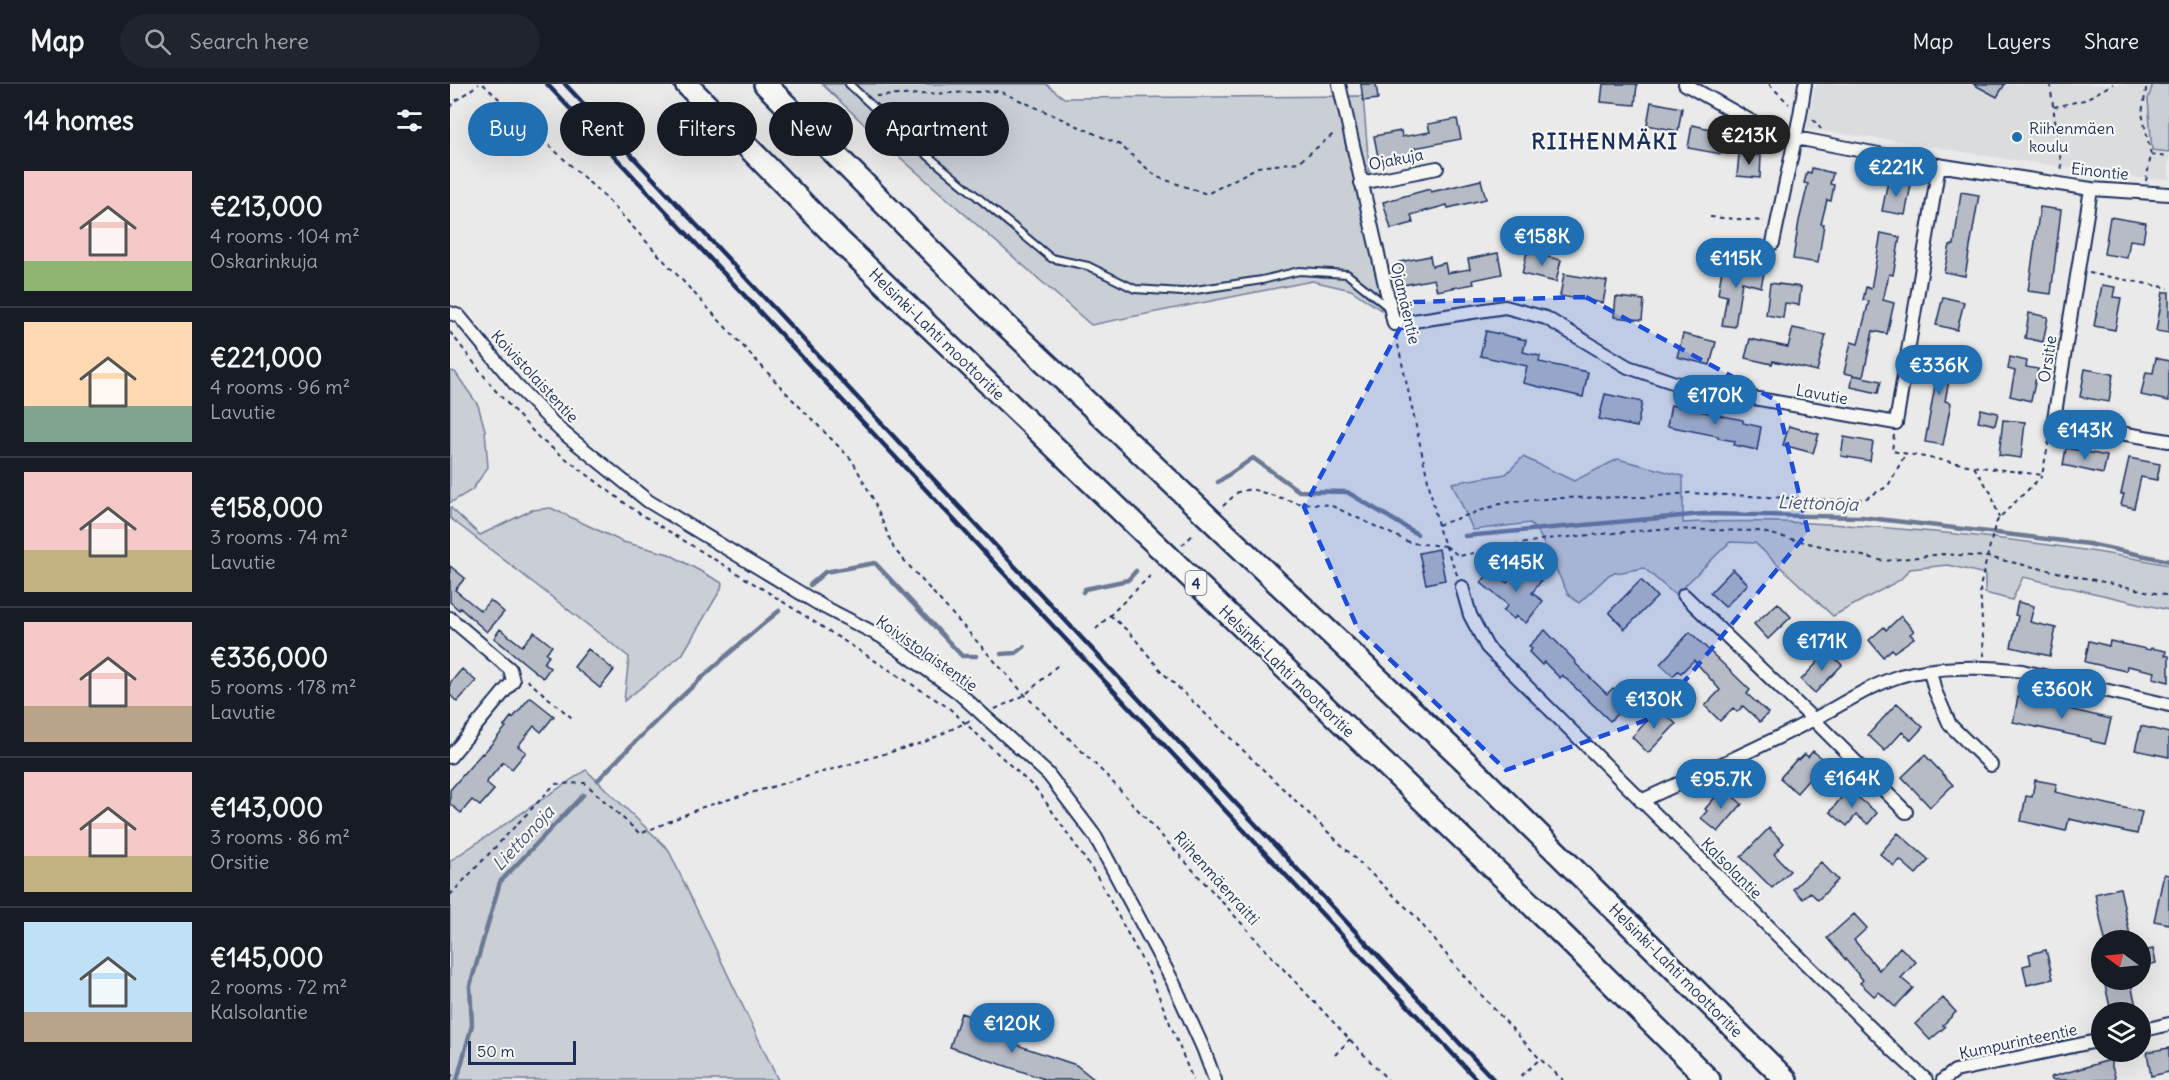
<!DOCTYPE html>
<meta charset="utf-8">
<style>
body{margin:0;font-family:Delius,sans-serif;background:#20242c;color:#f1f3f6;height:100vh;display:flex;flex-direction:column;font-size:22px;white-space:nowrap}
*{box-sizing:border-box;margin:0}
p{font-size:20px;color:#9ea1a6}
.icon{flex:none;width:33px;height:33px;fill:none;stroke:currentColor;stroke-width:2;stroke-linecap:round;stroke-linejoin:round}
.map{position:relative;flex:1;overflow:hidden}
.side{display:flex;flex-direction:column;background:#171b24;width:450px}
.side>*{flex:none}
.top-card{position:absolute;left:18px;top:18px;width:570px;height:54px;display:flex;gap:12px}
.needle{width:39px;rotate:285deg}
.controls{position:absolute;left:1641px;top:846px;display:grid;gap:12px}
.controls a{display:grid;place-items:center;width:60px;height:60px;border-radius:50%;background:#171b24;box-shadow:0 6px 24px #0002;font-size:30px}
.scale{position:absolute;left:18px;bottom:15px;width:108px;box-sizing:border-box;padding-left:6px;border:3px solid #1b2f5e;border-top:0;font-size:16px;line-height:21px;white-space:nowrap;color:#1b2f5e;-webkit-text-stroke:4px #f6f6f2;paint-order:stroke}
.price{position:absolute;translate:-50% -51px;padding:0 14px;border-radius:21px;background:#1f6fb2;color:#fff;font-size:20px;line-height:39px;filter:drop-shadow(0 2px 3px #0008)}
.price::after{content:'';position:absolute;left:50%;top:36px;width:18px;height:14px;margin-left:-9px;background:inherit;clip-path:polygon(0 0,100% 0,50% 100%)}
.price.on{background:#222;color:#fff}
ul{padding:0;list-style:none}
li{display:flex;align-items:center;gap:18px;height:150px;padding:0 24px}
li+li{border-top:2px solid #363941}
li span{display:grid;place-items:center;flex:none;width:168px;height:120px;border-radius:0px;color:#555}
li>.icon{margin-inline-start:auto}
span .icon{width:72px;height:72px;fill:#fffc;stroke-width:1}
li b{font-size:26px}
h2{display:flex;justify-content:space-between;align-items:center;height:72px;padding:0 24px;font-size:26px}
.chip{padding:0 21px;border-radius:27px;background:#171b24;box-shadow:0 6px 24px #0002;font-size:21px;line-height:54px}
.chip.on{background:#1f6fb2;color:#fff}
header{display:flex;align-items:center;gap:36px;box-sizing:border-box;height:84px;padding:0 30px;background:#171b24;border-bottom:2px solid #363941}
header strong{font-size:28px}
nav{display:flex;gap:33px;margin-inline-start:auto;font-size:21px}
.search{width:420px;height:54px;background:#20242c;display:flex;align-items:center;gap:15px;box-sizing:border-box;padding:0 21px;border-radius:33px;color:#9ea1a6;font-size:22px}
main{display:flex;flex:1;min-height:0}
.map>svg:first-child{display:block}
.built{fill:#dadcde}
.green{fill:#caced5;stroke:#727e9a;stroke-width:1.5}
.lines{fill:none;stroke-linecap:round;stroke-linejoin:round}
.stream{stroke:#6c7995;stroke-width:4.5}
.building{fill:#b6bbc6;stroke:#1b2f5e;stroke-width:1.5}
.service-casing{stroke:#1b2f5e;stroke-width:10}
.minor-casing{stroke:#1b2f5e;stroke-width:16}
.motorway-casing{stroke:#1b2f5e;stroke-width:26}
.path{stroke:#1b2f5e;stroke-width:2;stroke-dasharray:4.5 4.5;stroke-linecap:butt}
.service{stroke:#f6f6f2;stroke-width:6}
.minor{stroke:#f6f6f2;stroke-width:12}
.motorway{stroke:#f6f6f2;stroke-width:21}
.rail{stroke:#1b2f5e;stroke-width:4.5}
.marked{fill:#1d4ed8;fill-opacity:0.2;stroke:#1d4ed8;stroke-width:4.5;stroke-dasharray:12 8;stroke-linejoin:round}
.poi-dot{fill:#1f6fb2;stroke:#f6f6f2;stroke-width:2}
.labels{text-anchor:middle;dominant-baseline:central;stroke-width:4.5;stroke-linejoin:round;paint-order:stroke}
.shield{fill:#f6f6f2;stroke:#5d6b8a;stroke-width:1.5}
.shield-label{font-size:15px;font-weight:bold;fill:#1b2f5e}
.poi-label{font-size:16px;fill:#1b2f5e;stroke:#f6f6f2;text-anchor:start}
.street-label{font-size:16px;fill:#1b2f5e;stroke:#f6f6f2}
.water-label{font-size:18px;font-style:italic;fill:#44547a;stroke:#f6f6f2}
.district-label{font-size:22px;font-weight:bold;letter-spacing:1.5px;fill:#1b2f5e;stroke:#f6f6f2}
</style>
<header>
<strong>Map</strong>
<div class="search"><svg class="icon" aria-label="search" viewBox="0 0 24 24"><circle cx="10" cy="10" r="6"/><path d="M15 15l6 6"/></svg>Search here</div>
<nav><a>Map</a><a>Layers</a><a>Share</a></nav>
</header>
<main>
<section class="side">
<h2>14 homes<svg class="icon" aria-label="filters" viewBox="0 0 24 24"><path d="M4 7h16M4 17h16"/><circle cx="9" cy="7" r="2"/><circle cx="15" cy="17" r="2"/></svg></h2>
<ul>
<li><span style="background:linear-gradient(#f6c9c9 75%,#8fb573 0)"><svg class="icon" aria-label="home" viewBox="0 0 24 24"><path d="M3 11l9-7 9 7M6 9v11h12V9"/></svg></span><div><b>€213,000</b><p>4 rooms · 104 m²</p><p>Oskarinkuja</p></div></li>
<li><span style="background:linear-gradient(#ffd9b3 70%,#7fa58c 0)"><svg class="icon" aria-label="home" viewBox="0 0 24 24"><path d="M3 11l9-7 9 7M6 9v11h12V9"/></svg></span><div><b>€221,000</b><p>4 rooms · 96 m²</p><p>Lavutie</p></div></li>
<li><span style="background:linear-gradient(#f6c9c9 65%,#c2b280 0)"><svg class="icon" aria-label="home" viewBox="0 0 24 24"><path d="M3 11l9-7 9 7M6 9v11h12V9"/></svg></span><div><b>€158,000</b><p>3 rooms · 74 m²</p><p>Lavutie</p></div></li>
<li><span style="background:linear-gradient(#f6c9c9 70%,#b9a48a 0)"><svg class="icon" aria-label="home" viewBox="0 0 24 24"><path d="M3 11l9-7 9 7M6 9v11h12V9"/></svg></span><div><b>€336,000</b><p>5 rooms · 178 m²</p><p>Lavutie</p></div></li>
<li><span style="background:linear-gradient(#f6c9c9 70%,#c2b280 0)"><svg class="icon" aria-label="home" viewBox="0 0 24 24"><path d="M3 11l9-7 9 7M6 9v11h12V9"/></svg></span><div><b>€143,000</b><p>3 rooms · 86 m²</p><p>Orsitie</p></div></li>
<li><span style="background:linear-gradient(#bfe0f5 75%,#b9a48a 0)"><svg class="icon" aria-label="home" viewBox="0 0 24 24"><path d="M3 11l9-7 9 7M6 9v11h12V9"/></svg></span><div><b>€145,000</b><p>2 rooms · 72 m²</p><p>Kalsolantie</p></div></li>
</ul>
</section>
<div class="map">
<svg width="1719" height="996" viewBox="0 0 1719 996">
<rect width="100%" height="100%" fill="#e9eae9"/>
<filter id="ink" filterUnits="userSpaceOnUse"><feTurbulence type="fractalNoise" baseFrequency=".0167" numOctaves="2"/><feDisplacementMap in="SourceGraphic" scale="12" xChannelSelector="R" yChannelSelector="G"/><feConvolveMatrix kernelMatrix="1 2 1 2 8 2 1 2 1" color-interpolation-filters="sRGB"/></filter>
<g filter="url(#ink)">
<path class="built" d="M1366,0H1719V95L1690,94L1543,73L1456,58L1356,45Z"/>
<path class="green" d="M372,0H596L614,14L913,12L931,226L901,206L862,197L641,241L437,62Z
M1703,0H1719V68L1702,66L1698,15Z
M0,287L5,288L28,321L35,346L38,383L22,406L0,419Z
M1073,373L1124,397L1168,375L1233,392V439C1310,435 1384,439 1461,446C1547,453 1634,464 1719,481V526L1573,493L1562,516L1535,509V490L1498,481L1460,485L1450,496L1383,532L1305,459L1280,458L1225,511L1194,484L1160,490L1129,519L1118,510L1089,450L1080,439L1023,446L1002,399L1056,390Z
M0,423L30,451L82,426L101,424L173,458L219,470L272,499L271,505L232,571L174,617L179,573L0,434Z
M136,686L218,765L328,996H0V777Z"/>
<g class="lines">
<path class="stream" d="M768,398L803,374L849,407L897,408L967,450
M1015,452L1253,430L1411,433L1639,460L1719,477
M360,501L375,488L425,479L512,572H526
M633,508L635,505L678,496L686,487
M551,570L566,569L574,563
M148,696C205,636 265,579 329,527
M7,996L22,941L20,902L50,798L133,711"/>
</g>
<path class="building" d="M911,0H926L928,15L913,17Z
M1153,0H1187L1185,21L1151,18Z
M1523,0H1555L1547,13Z
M1201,18L1232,24L1228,47L1197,41Z
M1007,35L1011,55L964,64L965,71L929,78L924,52L951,47L952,53L980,48L978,40Z
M1242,41L1275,48L1271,70L1238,64Z
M1289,70L1311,71L1310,94L1287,92Z
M1362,84L1383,89L1380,100L1384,101L1381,117L1377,116L1371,140H1374L1368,179L1343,175L1349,137L1358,100L1354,99L1357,88L1361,89Z
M1031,96L1036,115L998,124L997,121L961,131L963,139L941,145L933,118L980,105L981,108Z
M1438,97L1461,101L1455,131L1432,127Z
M1511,108L1529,111L1515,192L1494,188L1500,161H1504Z
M1590,123L1611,126L1601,210L1578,207Z
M1660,133L1696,139L1693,158L1680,156L1677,174L1654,170Z
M1431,149L1450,153L1443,191L1439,190L1433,216L1444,219L1437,250L1423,247L1413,293L1394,289L1401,258L1408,260L1419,217L1413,216L1416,203L1421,205Z
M1077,168L1111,176L1106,198L1072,190Z
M1048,169L1052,190L1023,196L1024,200L987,207L984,195L953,201L949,178L980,172L982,182L995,179L997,189L1020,185L1018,175Z
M1273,180L1314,189L1311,203L1292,198L1285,243L1272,241L1277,212L1268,210Z
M1114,190L1157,197L1153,219L1110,212Z
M1320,199L1351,203L1349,221L1335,219L1333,234L1316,231Z
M1652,201L1665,203L1663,213L1671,214L1665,246L1644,242Z
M1713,208H1719V249L1706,247Z
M1166,213L1194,216L1192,236L1164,233Z
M1493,213L1514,218L1507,246L1486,241Z
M1579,229L1598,233L1593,258L1575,254Z
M1343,244L1376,251L1367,287L1323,277L1322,280L1295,274L1300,255L1338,263Z
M1036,247L1076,256L1073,268L1090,272L1089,278L1138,288L1133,313L1073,299L1077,282L1030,272Z
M1233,250L1266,258L1260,281L1227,273Z
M1482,265L1504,270L1495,317L1501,319L1493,361L1475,358L1486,296L1477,294Z
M1560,273L1577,277L1576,283L1588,285L1581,317L1560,312L1565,287L1558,285Z
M1706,274L1719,277V317L1691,311L1696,288L1703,289Z
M1635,285L1663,290L1659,318L1630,313Z
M1403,291L1431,297L1428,309L1401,303Z
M1155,310L1192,318L1187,343L1149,335Z
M1221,321L1293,336V339L1311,343L1307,366L1284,361L1285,357L1268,354V352L1217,342Z
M1531,325L1548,329L1545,341L1528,337Z
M1553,336L1575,338L1571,374L1549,371Z
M1339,342L1369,350L1363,369L1333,361Z
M1394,353L1423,358L1420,377L1391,372Z
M1616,364L1657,372L1653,390L1613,381Z
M1679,374L1710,380L1707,396L1691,393L1684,424L1671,421L1674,410H1671Z
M989,465L995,496L976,500L969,469Z
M1070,481L1091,497L1082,509L1093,517L1076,539L1066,532L1064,535L1053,527L1058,521L1031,499L1041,486L1057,499Z
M0,482L15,494L5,506L31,527L40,516L54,528L37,548L10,524L9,526L0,518Z
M1283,485L1298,500L1275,523L1260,509Z
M1191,496L1207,513L1175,545L1159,528Z
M1568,518L1584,522L1580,538L1606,544L1600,572L1561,563L1568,532L1565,531Z
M1328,519L1341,533L1318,555L1304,540Z
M1451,532L1464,547L1460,550L1464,554L1444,568L1442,565L1433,573L1419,556L1434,543L1436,546Z
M50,545L72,562L84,548L102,562L96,569L99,572L94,579L100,584L93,594L44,554Z
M1095,546L1126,578L1125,579L1157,610L1163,604L1178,619L1160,637L1112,591L1110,594L1094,578L1092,581L1079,568L1082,565L1079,562Z
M1240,548L1300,606L1297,610L1318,629L1310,638L1293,622L1287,628L1283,624L1270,637L1255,622L1270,606L1244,576L1231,589L1228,587L1223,592L1210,580Z
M1639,557L1659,562L1660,557L1700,566L1701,564L1716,567L1715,571L1719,572V598L1703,594L1705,588L1677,582L1676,587L1635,578Z
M138,565L164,586L150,604L124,583Z
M1378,567L1392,581L1365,609L1351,596Z
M12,585L26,597L7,618L0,611V599Z
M80,613L104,632L91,648L84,642L68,662L76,668L62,685L53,678L36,699L44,706L30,722L22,716L11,729L0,720V706L32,669L33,670L56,643L54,642L61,633L63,634Z
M1568,613L1661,635L1655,660L1641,657V655L1563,638Z
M1447,619L1473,643L1461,656L1452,648L1435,667L1418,651Z
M1209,624L1226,640L1198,669L1182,653Z
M1691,642L1719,649V673L1685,666Z
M1363,667L1380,681L1365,699L1360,694L1347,709L1330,694L1347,675L1349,676L1355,670L1358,673Z
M1475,671L1503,701L1480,723L1452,693Z
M1585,696L1607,700L1605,708L1692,728L1687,750L1619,735L1616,747L1571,737L1576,712L1582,713Z
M1273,704L1292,720L1268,748L1251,734L1257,727L1255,725Z
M1398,705L1427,729L1418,740L1406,731L1397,742L1380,728Z
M1319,744L1334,759L1324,770L1340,787L1322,804L1291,773Z
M1448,749L1479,776L1466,790L1450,776L1444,782L1430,770Z
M1371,778L1388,796L1368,816L1360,808L1353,815L1343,805Z
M1714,790L1719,791V840L1704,837Z
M1670,804L1681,856H1655L1645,810Z
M1404,830L1417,844L1404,856L1429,886L1450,863L1466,878L1451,894L1463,904L1445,923L1429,908L1424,912L1410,899L1413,896L1377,854Z
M1703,865L1706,879L1690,883V868Z
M1596,866L1603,895L1577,901L1573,882L1581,880L1579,870Z
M1654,896H1680L1686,922L1661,928Z
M1493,914L1506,928L1493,941L1495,943L1480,956L1465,940Z
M511,929L533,937L529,948L626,981L645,996H597L500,963Z
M1719,964V988L1701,992L1697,968Z
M1660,976L1666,996H1602L1601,993Z"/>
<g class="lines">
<g class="service-casing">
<path id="service" d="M399,0L453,51L601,174L638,182L685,205L732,208L812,196L849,187L897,190L938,223"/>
</g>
<g class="minor-casing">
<path id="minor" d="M889,0L944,240L1055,223L1096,234L1178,283L1234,302L1446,339L1489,81
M1235,0L1304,39L1346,54L1475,79L1641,105L1719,110
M911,99L987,84
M1641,105L1604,335L1633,343L1719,357
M1323,159L1350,31L1355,0
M0,229L9,232L65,300L110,346L198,417L372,522L432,553L509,609L598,690L645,752L723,898L753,964L765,996
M1012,503L1020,531L1037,563L1444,967L1476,996
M1234,511L1364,636L1456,728
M0,534L60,585L63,597L0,673
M1480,587L1485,607L1500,641L1541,681
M1191,717C1249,690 1308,665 1364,635C1393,620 1419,602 1450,592C1484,582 1537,582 1572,587L1719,621
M1690,947L1719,940
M1493,996L1505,987L1652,956"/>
</g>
<g class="motorway-casing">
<path id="motorway" d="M236,0L390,157L1115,853L1259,996
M315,0L542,228L1016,678L1336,996"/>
</g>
<path class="path" d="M33,0L157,115L342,315L402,376L422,413L444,465L575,611L658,693L836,888L938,996
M1319,0L1339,20
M1600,0L1612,86
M426,12L549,7L670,61L707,93L757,110L808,83L849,78L886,48
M0,23L5,17L29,0
M1604,23L1634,16L1663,0
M1363,35L1371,45
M1701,71L1719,73
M1696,97L1701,71L1692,29L1697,0
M1260,133L1314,137
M1639,189L1719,204
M0,248L45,306L90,355L184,426L316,507L499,624L589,708L648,794L701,893L743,996
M946,252L989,446L1008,493
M1444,351L1442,367L1523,382L1592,391L1601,347
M1524,383L1541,409L1549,434
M773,422L788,408L801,405L848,419L880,421L961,459L996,462
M988,441L1053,419L1105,414L1198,413L1238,409L1379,416L1415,415L1438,402L1456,369
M732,461L745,449
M996,462L1009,472L1096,455L1209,445L1308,447L1434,477L1493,470L1537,473L1719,512
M660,531L681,550L711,587L965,832L1013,891L1090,975
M646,545L700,492
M1534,572L1530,503L1545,441L1549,434L1592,392
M77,596L122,634
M545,625L575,611L608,581
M0,811L105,700L135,699L190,750L253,723L475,658L521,636
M885,971L900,955
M0,989L6,996
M1071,992L1090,975L1113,996"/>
<use href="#service" class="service"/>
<use href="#minor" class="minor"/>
<use href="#motorway" class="motorway"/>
<path class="rail" d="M97,0L1027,996
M115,0L1044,996"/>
</g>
</g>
<path class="marked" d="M1136,213L1327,317L1358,448L1205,633L1056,686L908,545L854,423L964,218Z"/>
<circle class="poi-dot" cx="1567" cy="53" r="6"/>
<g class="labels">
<rect class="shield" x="735.5" y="487" width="21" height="24" rx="4.5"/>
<g class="shield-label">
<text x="746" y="499">4</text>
</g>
<g class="poi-label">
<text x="1579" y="44">Riihenmäen<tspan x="1579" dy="18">koulu</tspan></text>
</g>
<g class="street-label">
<text transform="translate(946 75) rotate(-11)">Ojakuja</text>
<text transform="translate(1650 87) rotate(6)">Einontie</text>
<text transform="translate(956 219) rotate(77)">Ojamäentie</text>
<text transform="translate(487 250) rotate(44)">Helsinki-Lahti moottoritie</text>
<text transform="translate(1597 275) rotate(-81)">Orsitie</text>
<text transform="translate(85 292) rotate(47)">Koivistolaistentie</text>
<text transform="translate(1372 310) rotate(10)">Lavutie</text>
<text transform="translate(477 569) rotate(35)">Koivistolaistentie</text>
<text transform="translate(837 587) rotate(44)">Helsinki-Lahti moottoritie</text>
<text transform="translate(1282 784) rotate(45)">Kalsolantie</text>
<text transform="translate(767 794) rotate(48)">Riihenmäenraitti</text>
<text transform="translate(1226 886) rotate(45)">Helsinki-Lahti moottoritie</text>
<text transform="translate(1568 957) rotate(-12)">Kumpurinteentie</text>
</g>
<g class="water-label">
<text transform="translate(1368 419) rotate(2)">Liettonoja</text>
<text transform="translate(73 754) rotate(-47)">Liettonoja</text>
</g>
<g class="district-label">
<text x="1155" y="57">RIIHENMÄKI</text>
</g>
</g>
</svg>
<div class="controls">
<a><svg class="needle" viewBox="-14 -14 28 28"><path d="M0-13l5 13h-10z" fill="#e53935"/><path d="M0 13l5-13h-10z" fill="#9ea1a6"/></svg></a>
<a><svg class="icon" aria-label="layers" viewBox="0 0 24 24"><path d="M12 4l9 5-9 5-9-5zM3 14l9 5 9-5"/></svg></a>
</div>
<div class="scale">50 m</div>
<b class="price on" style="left:1299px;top:82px">€213K</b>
<b class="price" style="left:1446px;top:114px">€221K</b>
<b class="price" style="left:1092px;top:183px">€158K</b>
<b class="price" style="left:1286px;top:205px">€115K</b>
<b class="price" style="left:1489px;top:312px">€336K</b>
<b class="price" style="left:1265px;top:342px">€170K</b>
<b class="price" style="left:1635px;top:377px">€143K</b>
<b class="price" style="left:1066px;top:509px">€145K</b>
<b class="price" style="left:1372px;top:588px">€171K</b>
<b class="price" style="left:1612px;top:636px">€360K</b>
<b class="price" style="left:1204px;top:646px">€130K</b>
<b class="price" style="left:1402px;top:725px">€164K</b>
<b class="price" style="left:1271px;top:726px">€95.7K</b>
<b class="price" style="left:562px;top:970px">€120K</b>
<div class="top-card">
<a class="chip on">Buy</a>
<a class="chip">Rent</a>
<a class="chip">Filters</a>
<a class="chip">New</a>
<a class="chip">Apartment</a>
</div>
</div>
</main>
